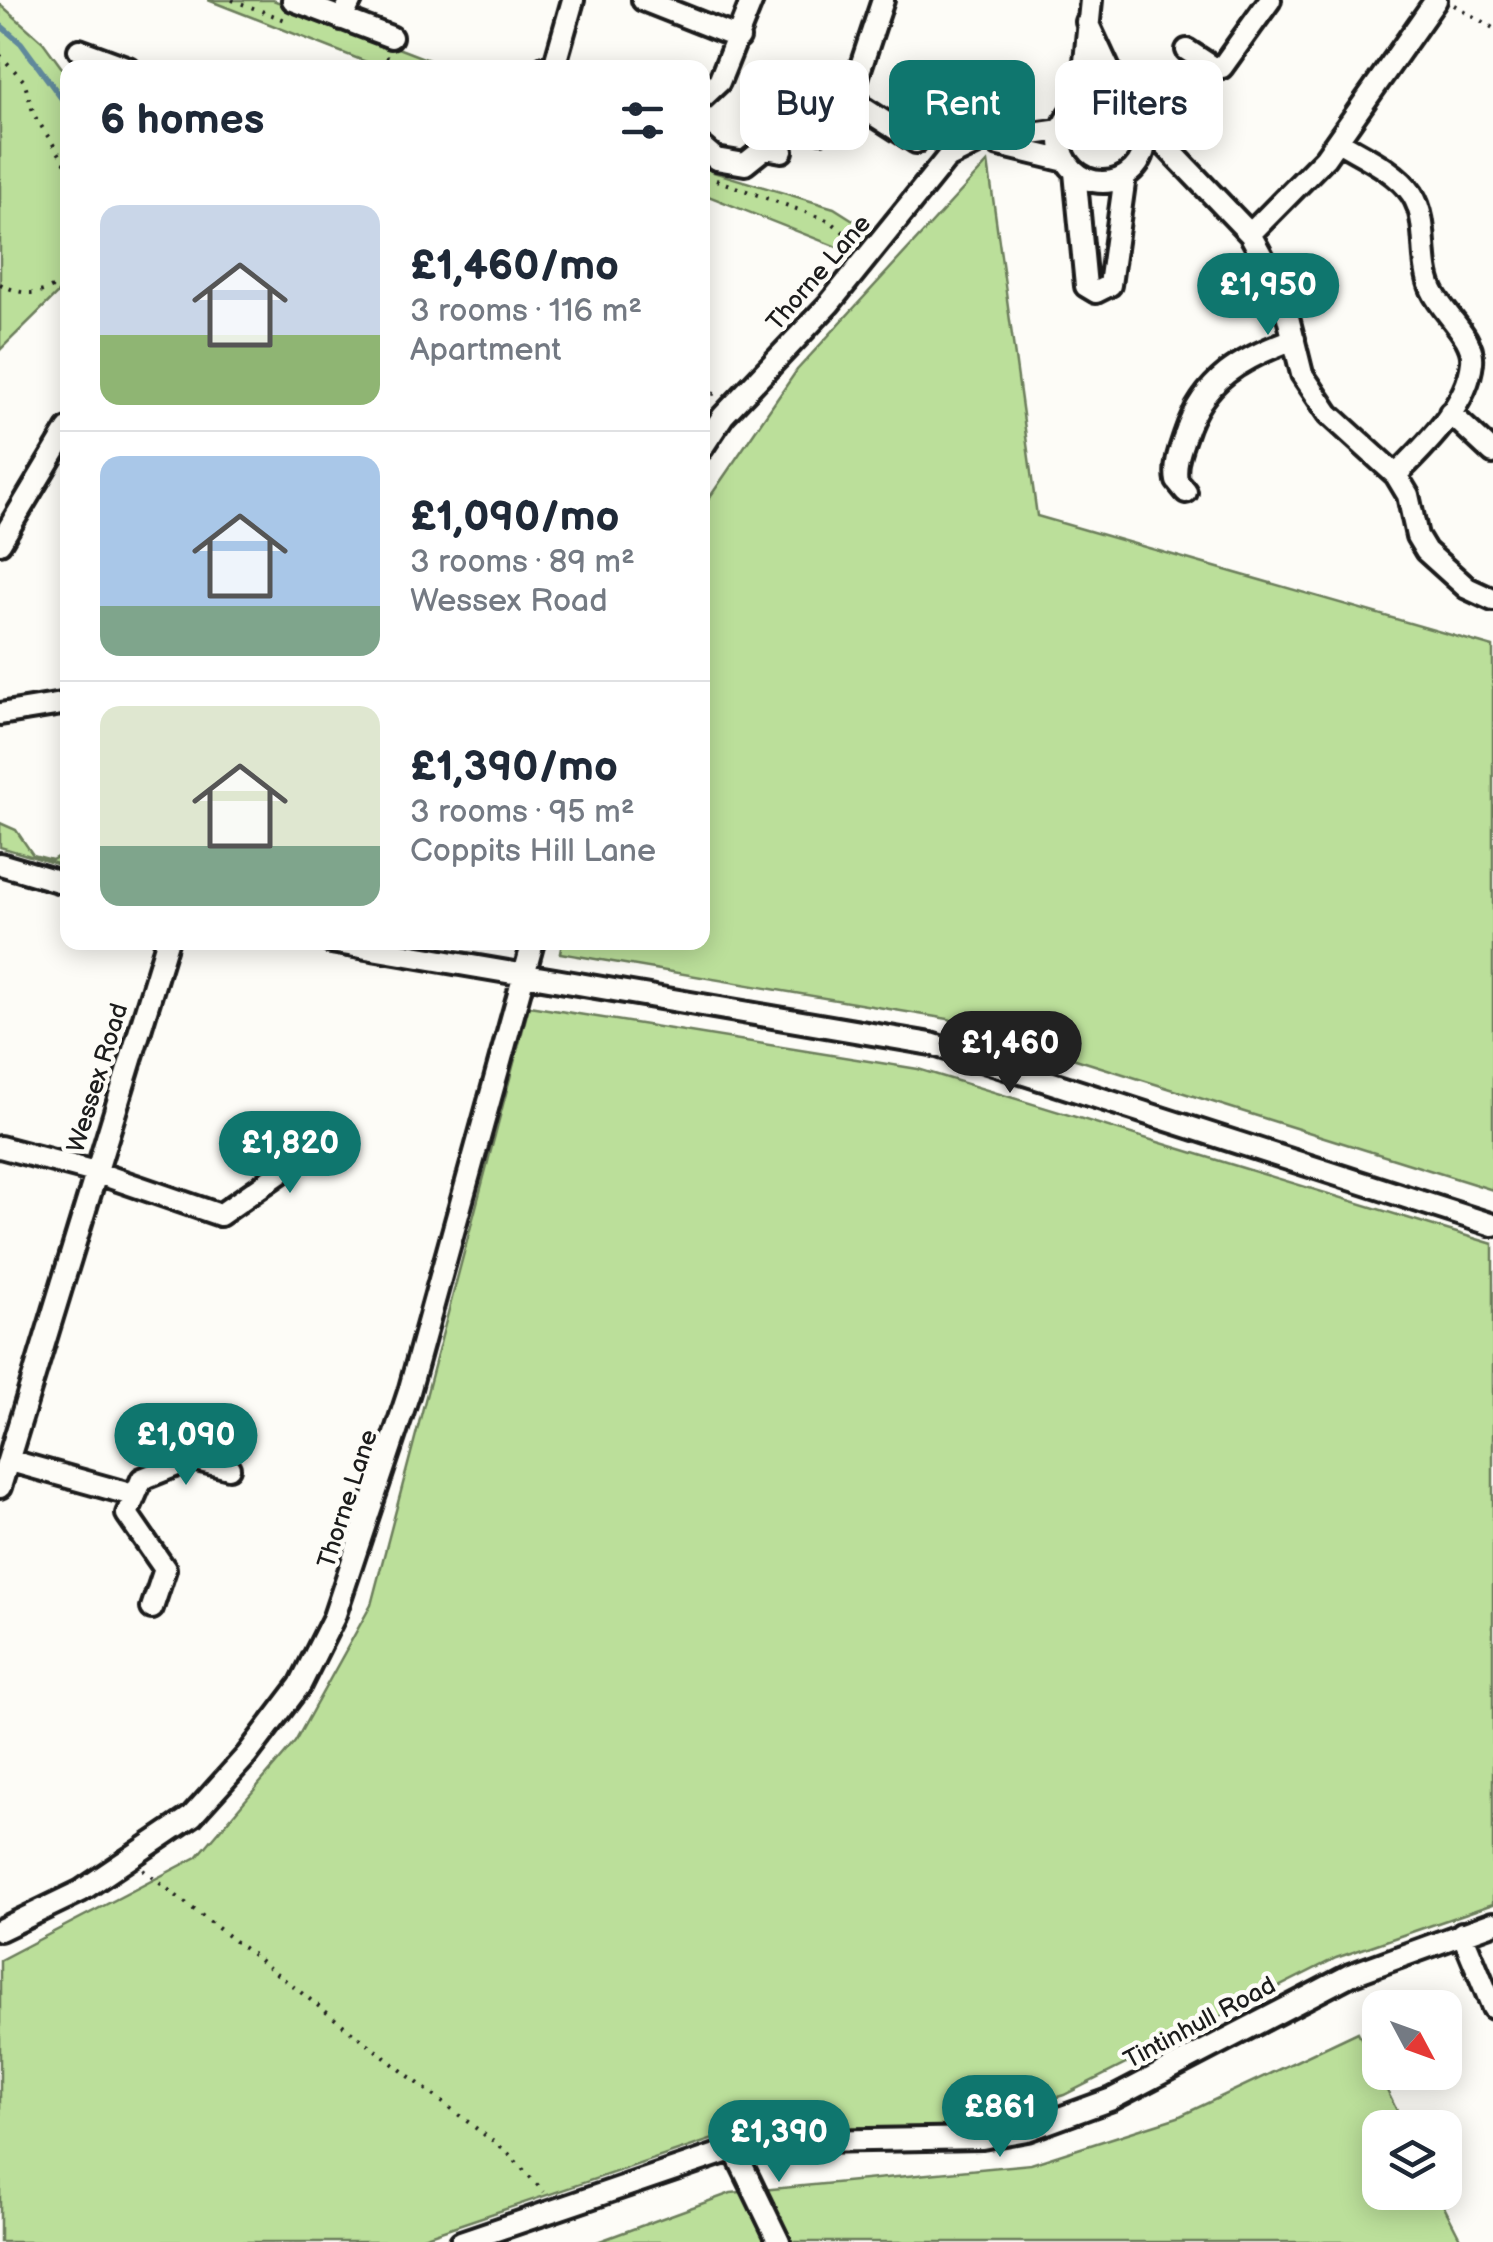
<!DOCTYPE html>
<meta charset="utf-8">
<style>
body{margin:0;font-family:"Balsamiq Sans",sans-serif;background:#f2f2f3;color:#1f2937;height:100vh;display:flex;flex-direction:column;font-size:38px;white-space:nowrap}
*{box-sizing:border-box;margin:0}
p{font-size:32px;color:#747a83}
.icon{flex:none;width:55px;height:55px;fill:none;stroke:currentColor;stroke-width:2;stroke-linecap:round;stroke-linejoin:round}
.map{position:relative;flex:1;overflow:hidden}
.drawer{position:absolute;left:60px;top:60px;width:650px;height:890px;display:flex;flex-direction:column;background:#fff;border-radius:20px;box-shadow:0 5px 25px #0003}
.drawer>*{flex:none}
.guide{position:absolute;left:740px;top:60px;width:602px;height:90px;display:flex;gap:20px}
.needle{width:65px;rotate:131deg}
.tools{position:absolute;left:1362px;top:1990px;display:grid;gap:20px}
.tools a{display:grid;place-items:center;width:100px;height:100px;border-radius:20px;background:#fff;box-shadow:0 5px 25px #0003;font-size:50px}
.price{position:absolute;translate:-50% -85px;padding:0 22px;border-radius:35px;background:#0f766e;color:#fff;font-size:32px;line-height:65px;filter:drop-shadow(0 2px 5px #0008)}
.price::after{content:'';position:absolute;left:50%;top:60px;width:30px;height:22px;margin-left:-15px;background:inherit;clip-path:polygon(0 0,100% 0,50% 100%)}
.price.active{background:#222;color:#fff}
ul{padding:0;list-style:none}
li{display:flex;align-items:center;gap:30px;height:250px;padding:0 40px}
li+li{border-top:2px solid #e0e1e3}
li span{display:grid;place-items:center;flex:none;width:280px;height:200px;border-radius:20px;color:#555}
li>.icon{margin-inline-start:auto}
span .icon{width:120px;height:120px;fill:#fffc;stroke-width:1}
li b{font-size:42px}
h2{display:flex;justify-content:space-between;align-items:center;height:120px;padding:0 40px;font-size:42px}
.chip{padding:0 35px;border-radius:20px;background:#fff;box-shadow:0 5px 25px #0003;font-size:35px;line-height:90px}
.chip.active{background:#0f766e;color:#fff}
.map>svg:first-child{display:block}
.green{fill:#bbdf9a;stroke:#6c7e5b;stroke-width:2.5}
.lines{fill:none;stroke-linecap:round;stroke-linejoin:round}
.stream{stroke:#61899b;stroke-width:6}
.minor-casing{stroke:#1c1c1c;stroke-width:28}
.path{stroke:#1c1c1c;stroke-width:4;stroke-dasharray:2.5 8;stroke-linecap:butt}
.minor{stroke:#fdfcf7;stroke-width:20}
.labels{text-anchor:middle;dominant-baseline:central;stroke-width:9;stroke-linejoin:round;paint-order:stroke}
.street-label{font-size:25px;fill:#1c1c1c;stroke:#fdfcf7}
</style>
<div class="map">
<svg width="1493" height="2242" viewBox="0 0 1493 2242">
<rect width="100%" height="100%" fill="#fdfcf7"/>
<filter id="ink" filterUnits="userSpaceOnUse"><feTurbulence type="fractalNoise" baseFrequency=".01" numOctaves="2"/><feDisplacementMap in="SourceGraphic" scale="20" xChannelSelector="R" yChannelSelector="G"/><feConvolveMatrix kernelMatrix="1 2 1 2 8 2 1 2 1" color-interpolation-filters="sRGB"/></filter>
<g filter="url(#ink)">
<path class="green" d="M208,0H273L447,67H379Z
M0,4L43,42L67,75L68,283L0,350Z
M703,161L713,172L834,208L869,230L852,253L703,194Z
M988,162L1037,516L1493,647V1190L948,1019L560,953L562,943L702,942L703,507L797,370Z
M0,823L16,830L33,855L52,860L67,851V867L0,847Z
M529,1006L918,1069L1493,1244V1904L1336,1958L1064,2095L950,2130L728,2134L408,2242H0V1960L197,1857L295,1742L371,1605Z
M1358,2032L1405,2127L1380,2128V2192L1437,2193L1462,2242H597L731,2193L1031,2164L1178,2117Z"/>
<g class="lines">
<path class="stream" d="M0,25L21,43L68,107"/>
<g class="minor-casing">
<path id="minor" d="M293,0L391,37
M643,0L739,38
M883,0L853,90L860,106L916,142
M342,19L351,0
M1087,22L1124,102
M79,50L128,68
M1187,50L1213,67H1222L1270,0
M544,68L554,67L573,0
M1061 140a42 42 0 1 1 84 0a42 42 0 1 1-84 0Z
M702,98L719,82L752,0
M1081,103L1091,0
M1140,119L1250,234L1282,293L1302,374L1329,414L1396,475L1408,495L1417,536L1426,551L1467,588L1493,600
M821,131L826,114L855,95
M1338,141C1361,155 1396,170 1412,194C1430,222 1419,260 1432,290C1442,313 1475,337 1472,362C1468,405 1425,446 1396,475
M999,145L1066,161
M702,147L716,159L745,164L765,148L782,151
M1075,172L1086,286L1096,292L1110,285L1125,176
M1250,234L1325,158L1436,0
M1450,413L1493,453
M702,448L723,416L829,304L947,158L982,141L1061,130
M1186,492L1177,481C1174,465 1180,450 1185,435C1203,379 1242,358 1294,339
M0,543L68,429
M0,714L68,703
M0,864L68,884
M331,942L931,1044L1493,1225
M0,1147L95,1172L220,1215L290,1166L300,1133
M11,1461L133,1495
M0,1487L167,942
M152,1608L165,1569L127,1514L142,1479L192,1459L229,1468
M0,1930L81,1891L192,1816L247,1755L300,1685L334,1617L409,1392L533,942
M1462,1933L1493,2008
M734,2149L779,2242
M461,2242L734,2149L814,2141L982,2138L1027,2130L1112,2099L1350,1975L1493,1923"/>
</g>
<path class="path" d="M232,0L288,21
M1454,5L1493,28
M0,55L24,81L34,115L68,167
M386,57L414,68
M1177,127L1211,83
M716,180L830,221L857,243
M0,284C27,298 46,296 68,275
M702,392L715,394
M143,1870L508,2153L544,2192"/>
<use href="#minor" class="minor"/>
</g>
</g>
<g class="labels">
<g class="street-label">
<text transform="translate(819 273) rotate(-49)">Thorne Lane</text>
<text transform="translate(98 1078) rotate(-73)">Wessex Road</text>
<text transform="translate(348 1499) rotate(-72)">Thorne Lane</text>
<text transform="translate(1200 2023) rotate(-28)">Tintinhull Road</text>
</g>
</g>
</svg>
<div class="tools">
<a><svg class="needle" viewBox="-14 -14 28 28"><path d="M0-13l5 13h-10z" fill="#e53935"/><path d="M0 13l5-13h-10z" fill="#747a83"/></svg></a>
<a><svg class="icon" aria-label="layers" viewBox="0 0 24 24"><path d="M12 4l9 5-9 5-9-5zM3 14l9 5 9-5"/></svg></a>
</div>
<b class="price" style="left:1268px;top:338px">£1,950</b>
<b class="price active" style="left:1010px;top:1096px">£1,460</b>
<b class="price" style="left:290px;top:1196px">£1,820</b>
<b class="price" style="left:186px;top:1488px">£1,090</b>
<b class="price" style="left:1000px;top:2160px">£861</b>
<b class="price" style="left:779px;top:2185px">£1,390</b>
<div class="guide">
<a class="chip">Buy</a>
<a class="chip active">Rent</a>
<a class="chip">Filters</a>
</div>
<section class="drawer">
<h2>6 homes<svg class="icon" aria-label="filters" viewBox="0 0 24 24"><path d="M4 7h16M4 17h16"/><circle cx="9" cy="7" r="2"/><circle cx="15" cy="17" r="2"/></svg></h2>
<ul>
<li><span style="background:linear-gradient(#c9d6e8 65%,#8fb573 0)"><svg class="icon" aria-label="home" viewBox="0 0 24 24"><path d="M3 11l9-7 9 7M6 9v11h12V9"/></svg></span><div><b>£1,460/mo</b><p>3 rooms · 116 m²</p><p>Apartment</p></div></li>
<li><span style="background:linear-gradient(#a9c7e8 75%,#7fa58c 0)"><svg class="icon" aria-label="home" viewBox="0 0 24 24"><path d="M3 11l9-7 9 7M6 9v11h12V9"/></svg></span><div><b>£1,090/mo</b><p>3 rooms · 89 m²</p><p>Wessex Road</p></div></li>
<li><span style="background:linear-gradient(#dfe7d0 70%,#7fa58c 0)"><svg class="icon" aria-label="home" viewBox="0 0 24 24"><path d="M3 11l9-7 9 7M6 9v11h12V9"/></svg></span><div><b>£1,390/mo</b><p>3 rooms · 95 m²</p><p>Coppits Hill Lane</p></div></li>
</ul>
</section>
</div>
